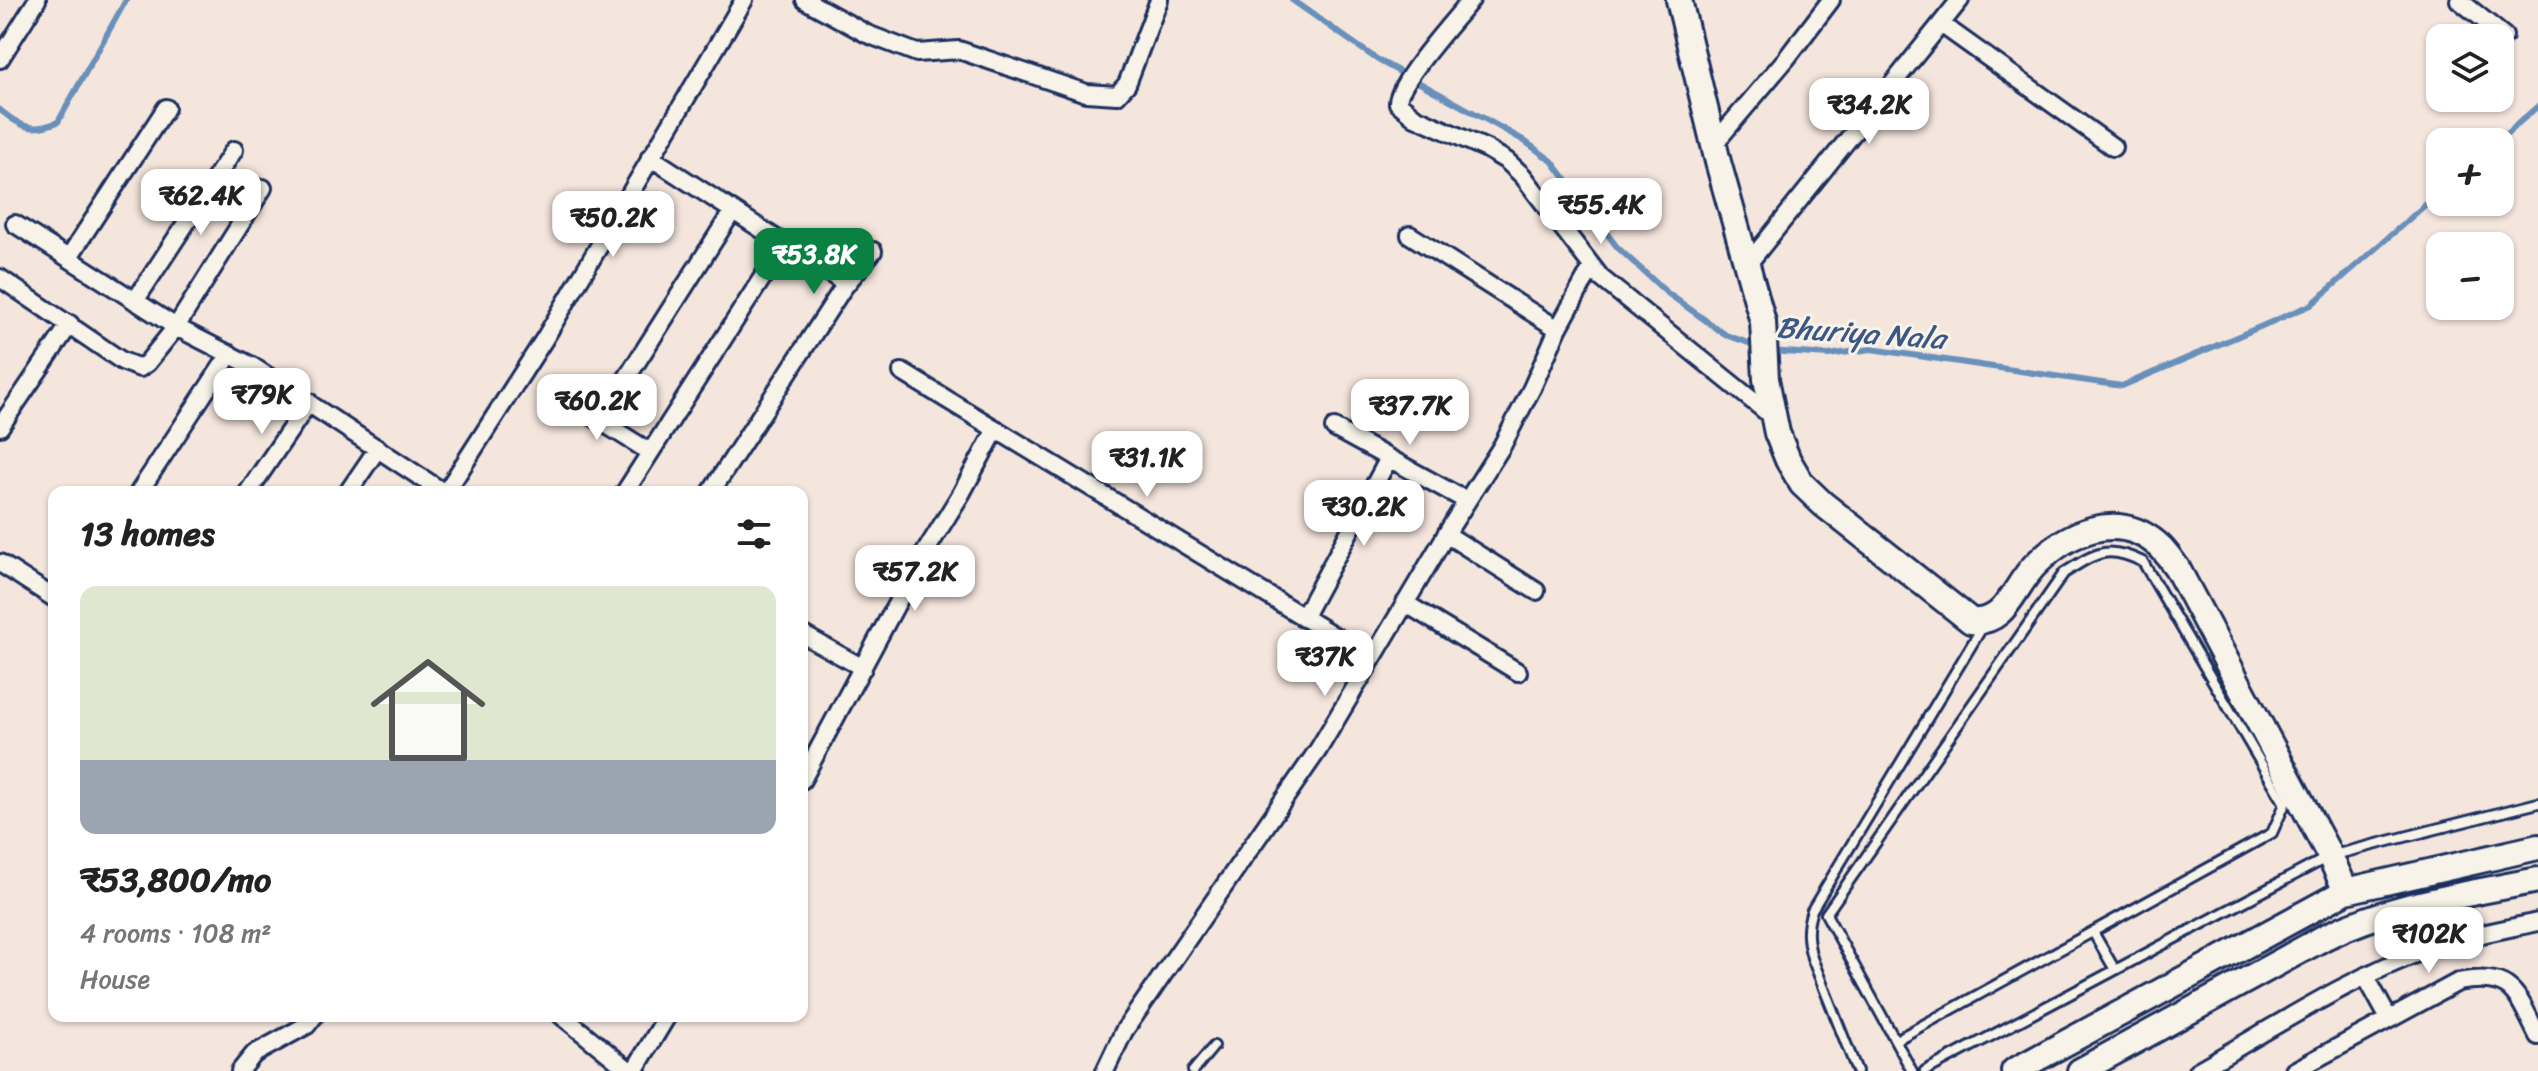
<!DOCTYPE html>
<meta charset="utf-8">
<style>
body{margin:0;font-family:Sriracha,sans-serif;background:#f2f2f2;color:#222;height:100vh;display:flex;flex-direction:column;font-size:30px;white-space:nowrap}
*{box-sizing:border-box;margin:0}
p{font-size:26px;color:#767676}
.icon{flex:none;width:44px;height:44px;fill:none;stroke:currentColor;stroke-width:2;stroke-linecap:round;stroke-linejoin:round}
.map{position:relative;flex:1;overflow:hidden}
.drawer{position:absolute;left:48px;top:486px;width:760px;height:536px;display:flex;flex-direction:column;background:#fff;border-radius:16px;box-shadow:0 2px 6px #0004}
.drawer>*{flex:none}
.buttons{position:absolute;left:2426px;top:24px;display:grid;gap:16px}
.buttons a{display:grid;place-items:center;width:88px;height:88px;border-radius:16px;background:#fff;box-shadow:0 2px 6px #0004;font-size:40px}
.price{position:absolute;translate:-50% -68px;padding:0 18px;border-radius:16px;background:#fff;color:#222;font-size:26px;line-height:52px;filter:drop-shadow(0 2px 4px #0008)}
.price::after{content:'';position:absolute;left:50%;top:48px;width:24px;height:18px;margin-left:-12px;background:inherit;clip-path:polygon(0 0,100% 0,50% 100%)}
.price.on{background:#0b8043;color:#fff}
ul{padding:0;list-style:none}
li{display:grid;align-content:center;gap:16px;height:424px;padding:0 32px}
li span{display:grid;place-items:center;height:248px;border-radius:16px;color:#555}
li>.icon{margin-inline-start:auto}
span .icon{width:144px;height:144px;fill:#fffc;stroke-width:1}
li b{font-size:34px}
h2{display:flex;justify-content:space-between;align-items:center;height:96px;padding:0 32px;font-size:34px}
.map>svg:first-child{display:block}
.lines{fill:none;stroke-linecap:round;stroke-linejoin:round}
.stream{stroke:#6890bb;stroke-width:6}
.lane-casing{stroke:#1b2f5e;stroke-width:14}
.street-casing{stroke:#1b2f5e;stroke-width:22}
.secondary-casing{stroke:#1b2f5e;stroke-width:30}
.lane{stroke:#f7f3e8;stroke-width:8}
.street{stroke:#f7f3e8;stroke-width:16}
.secondary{stroke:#f7f3e8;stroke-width:24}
.labels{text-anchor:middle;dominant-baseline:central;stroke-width:6;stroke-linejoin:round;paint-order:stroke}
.water-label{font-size:30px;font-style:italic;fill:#3b5785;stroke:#f7f3e8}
</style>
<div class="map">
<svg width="2538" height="1071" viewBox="0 0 2538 1071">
<rect width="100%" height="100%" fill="#f5e6dd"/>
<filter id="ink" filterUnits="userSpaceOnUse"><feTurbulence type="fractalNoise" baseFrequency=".0125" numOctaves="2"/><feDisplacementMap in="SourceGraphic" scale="16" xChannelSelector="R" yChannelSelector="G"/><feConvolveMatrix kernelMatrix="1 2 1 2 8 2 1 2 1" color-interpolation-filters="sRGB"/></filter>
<g filter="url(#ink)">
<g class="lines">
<path class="stream" d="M1292,0L1378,60L1523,140L1552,161L1617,247L1666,292L1726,335L1760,347
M0,110C22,127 30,133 58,122L126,0
M2497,142L2538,106
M1770,351L1828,355L1871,349L2122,386L2311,305L2440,192"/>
<g class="lane-casing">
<path id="lane" d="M2093,932L2115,970
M1896,1040L2272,833L2285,804L2143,562C2106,544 2096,553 2064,573L1826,914L1912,1071
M1193,1071L1214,1046
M1857,1071L1812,958C1807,940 1806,928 1812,910L1983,626
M1925,1071L2330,856L2538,803"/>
</g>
<g class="street-casing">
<path id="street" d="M805,0L867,34L917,53L959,50L1086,93L1117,95L1127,84L1159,0
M1471,0C1456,18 1396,85 1398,103L1415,117L1487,149L1507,161L1523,176L1601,278L1774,418
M2459,0L2504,36
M1941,24L2113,147
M0,59L37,0
M1714,144L1786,59L1831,0
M650,157L840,280L843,288L711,492
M15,224L176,327L252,366L443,492
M1410,235L1558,329
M69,257L166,108
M1747,265L1960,0
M0,278L122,361L140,368L147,363L176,327L263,188
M843,288L873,251
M135,301L234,150
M902,372L1372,659
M565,399L650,452
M600,420L732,212
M0,427L70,324
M1334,428L1467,501
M139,492L230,354
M248,492L309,402
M348,492L378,448
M446,492L545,338L744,0
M625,492L784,244
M1446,534L1536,591
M0,563L54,598
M1405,603L1518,672
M1303,618L1389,458
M802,634L863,668
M802,780L919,562L961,494L996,429
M2366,977L2389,1019
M562,1016L630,1071
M240,1071L254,1054L307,1025L314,1016
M634,1071L667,1016
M1105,1071L1124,1031L1318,750L1453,523L1502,446L1532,388L1558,329L1592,267
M2197,1071C2273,1028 2348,978 2431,948C2465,936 2502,930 2538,922
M2294,1071L2458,982C2513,972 2516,993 2538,1036"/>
</g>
<g class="secondary-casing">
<path id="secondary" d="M1679,0L1718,162L1763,322L1766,379L1777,433L1788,460L1802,484L1823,504L1971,621C2007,625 2013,586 2036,564C2068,532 2117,510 2157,544C2165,550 2171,560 2177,568L2330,856L2346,891
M2014,1071L2346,891L2538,847
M2080,1071L2325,937C2393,904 2464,895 2538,880"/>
</g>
<use href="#lane" class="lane"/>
<use href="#street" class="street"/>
<use href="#secondary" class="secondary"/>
</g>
</g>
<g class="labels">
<g class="water-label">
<text transform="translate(1861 333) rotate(4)">Bhuriya Nala</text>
</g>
</g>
</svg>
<div class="buttons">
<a><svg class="icon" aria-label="layers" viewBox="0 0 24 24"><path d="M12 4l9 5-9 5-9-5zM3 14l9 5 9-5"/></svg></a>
<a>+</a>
<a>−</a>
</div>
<b class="price" style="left:1869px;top:146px">₹34.2K</b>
<b class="price" style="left:201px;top:237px">₹62.4K</b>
<b class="price" style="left:1601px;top:246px">₹55.4K</b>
<b class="price" style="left:613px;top:259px">₹50.2K</b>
<b class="price on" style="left:814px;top:296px">₹53.8K</b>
<b class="price" style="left:262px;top:436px">₹79K</b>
<b class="price" style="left:597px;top:442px">₹60.2K</b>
<b class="price" style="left:1410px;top:447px">₹37.7K</b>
<b class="price" style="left:1147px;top:499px">₹31.1K</b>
<b class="price" style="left:1364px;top:548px">₹30.2K</b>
<b class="price" style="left:915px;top:613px">₹57.2K</b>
<b class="price" style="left:1325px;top:698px">₹37K</b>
<b class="price" style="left:2429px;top:975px">₹102K</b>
<section class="drawer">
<h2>13 homes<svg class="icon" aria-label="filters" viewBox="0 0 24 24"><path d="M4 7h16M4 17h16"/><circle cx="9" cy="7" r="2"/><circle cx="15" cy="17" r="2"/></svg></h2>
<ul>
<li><span style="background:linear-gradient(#dfe7d0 70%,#9aa5b1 0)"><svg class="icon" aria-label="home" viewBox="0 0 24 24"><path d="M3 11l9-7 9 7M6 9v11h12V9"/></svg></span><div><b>₹53,800/mo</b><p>4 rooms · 108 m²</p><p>House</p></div></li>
</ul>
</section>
</div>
